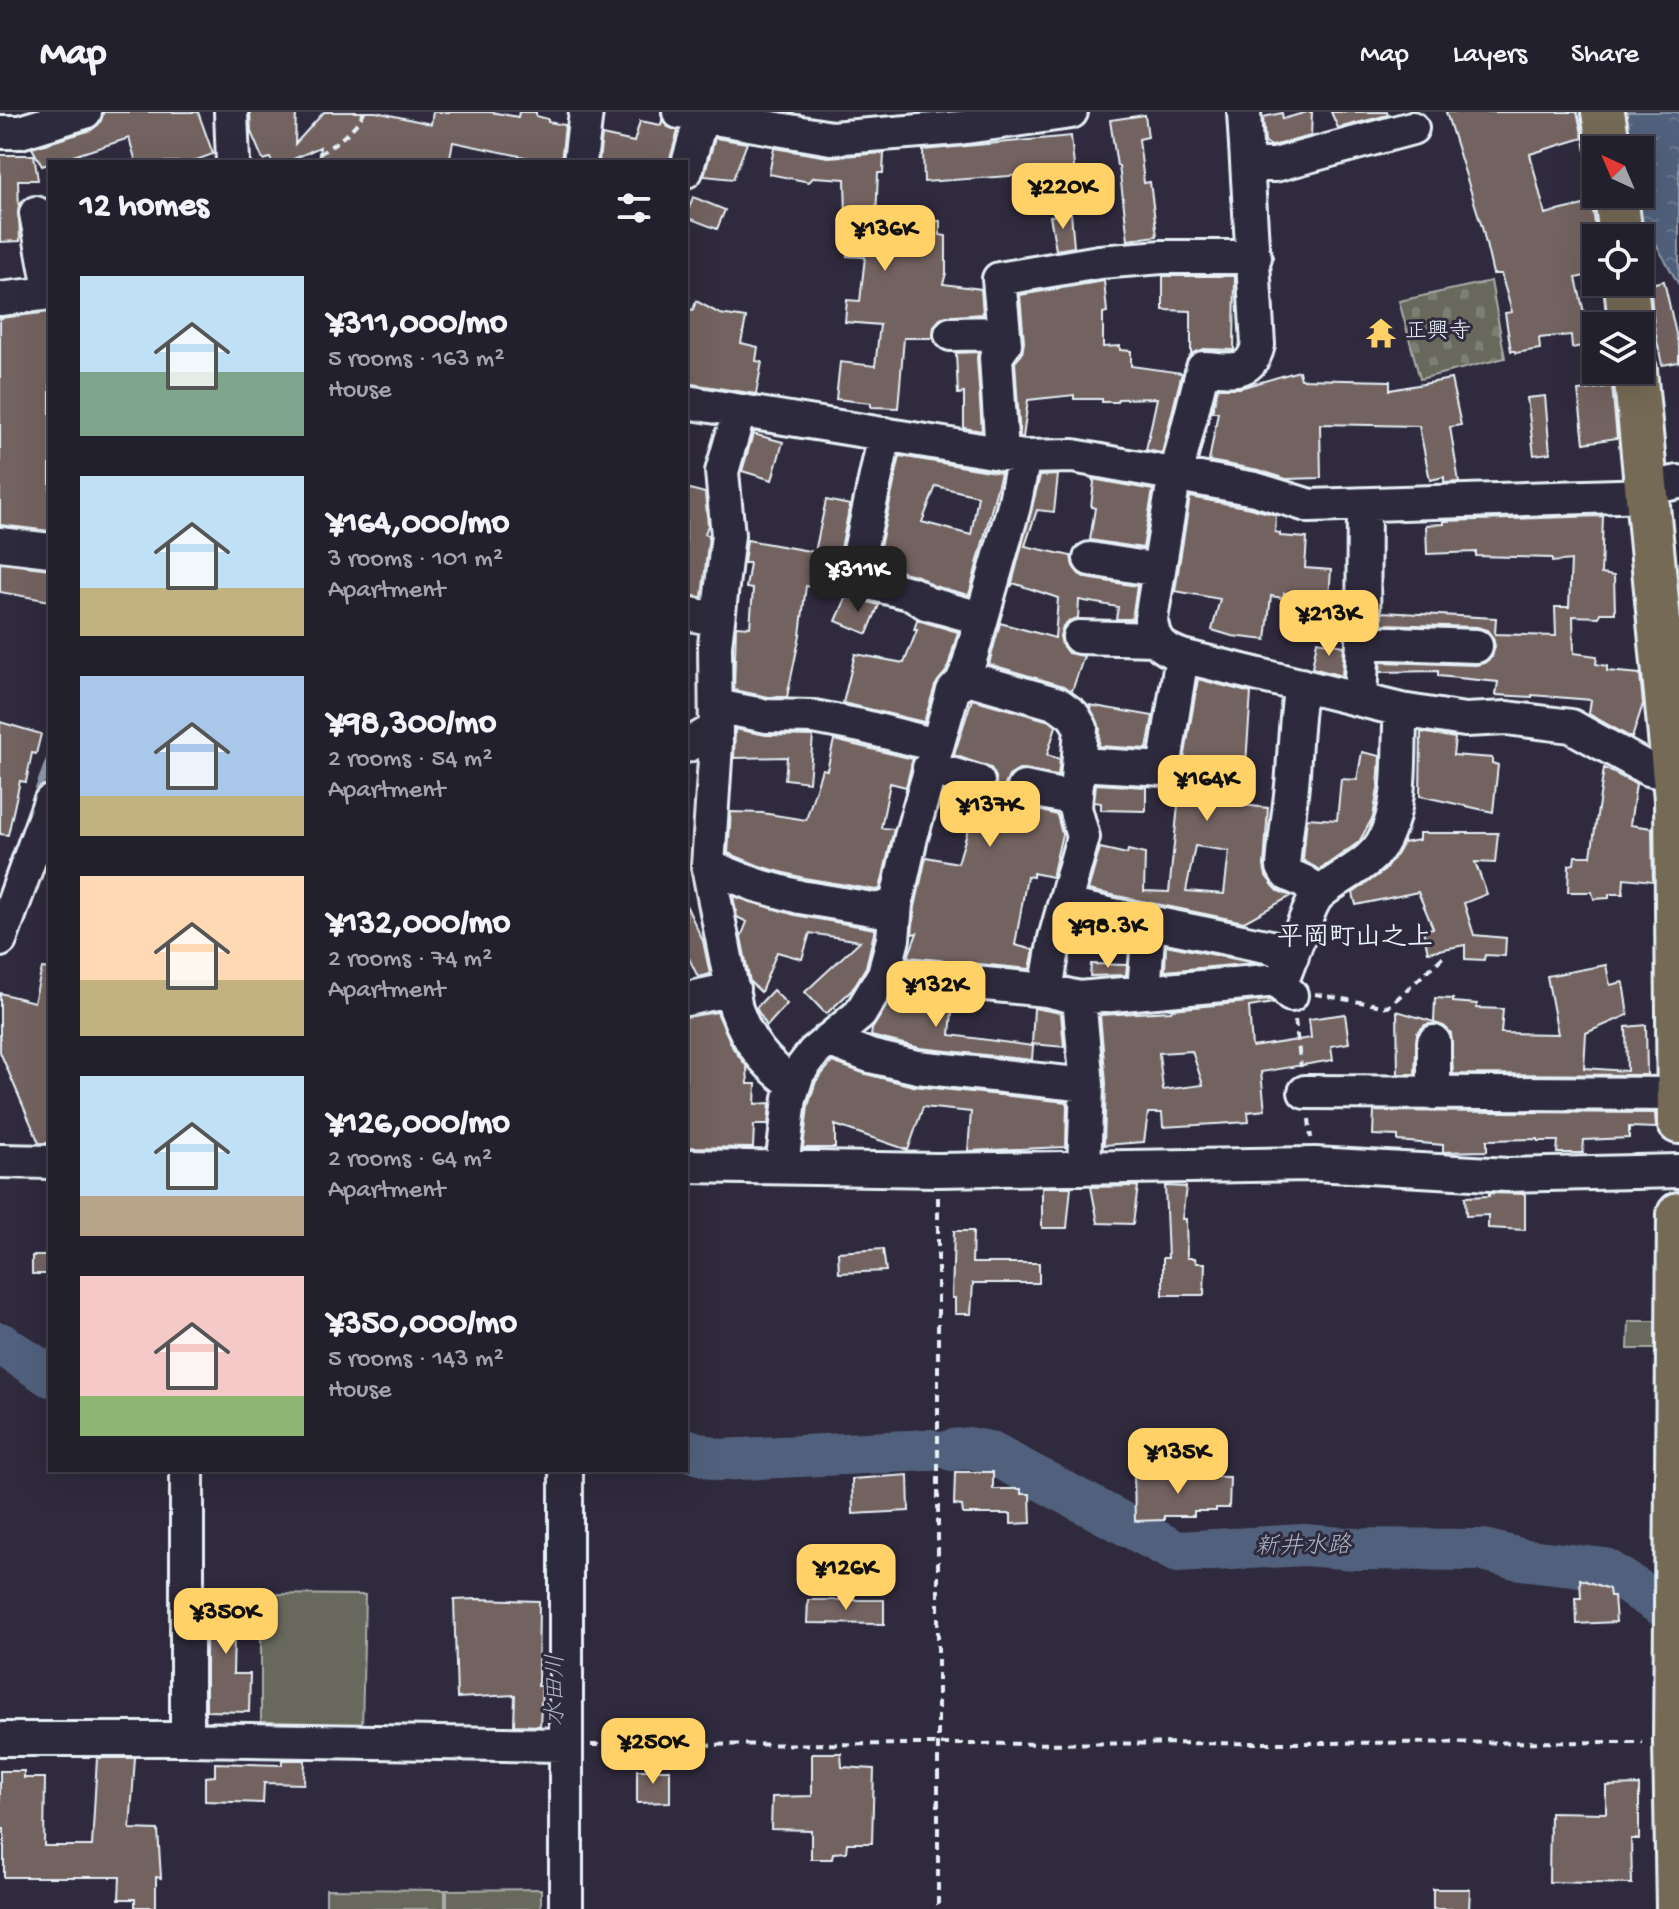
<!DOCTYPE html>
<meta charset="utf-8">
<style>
body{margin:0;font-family:"Gochi Hand","Klee One",sans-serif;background:#2b2836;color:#f1f3f6;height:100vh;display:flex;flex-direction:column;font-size:30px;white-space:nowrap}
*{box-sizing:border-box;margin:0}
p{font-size:26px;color:#a3a3aa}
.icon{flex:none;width:44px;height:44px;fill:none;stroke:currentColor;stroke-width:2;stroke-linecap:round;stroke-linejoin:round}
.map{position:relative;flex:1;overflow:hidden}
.sheet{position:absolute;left:48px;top:48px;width:640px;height:1312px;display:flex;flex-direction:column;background:#23202e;border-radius:0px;box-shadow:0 8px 32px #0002,0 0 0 2px #403e4a}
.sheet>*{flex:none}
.needle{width:52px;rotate:316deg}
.fabs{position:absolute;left:1582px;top:24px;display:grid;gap:16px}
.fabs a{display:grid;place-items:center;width:72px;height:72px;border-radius:0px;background:#23202e;box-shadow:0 8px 32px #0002,0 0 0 2px #403e4a;font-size:40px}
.price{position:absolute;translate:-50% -68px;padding:0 18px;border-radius:16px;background:#ffd166;color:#111;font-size:26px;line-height:52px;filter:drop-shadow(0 2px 4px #0008)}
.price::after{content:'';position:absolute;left:50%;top:48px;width:24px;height:18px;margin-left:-12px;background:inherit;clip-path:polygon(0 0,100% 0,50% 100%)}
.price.selected{background:#222;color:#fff}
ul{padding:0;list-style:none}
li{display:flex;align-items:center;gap:24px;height:200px;padding:0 32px}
li span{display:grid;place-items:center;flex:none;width:224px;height:160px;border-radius:0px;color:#555}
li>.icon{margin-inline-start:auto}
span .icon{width:96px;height:96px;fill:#fffc;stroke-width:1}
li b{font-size:34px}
h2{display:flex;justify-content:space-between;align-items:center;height:96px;padding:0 32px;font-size:34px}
header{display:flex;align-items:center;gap:48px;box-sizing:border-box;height:112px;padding:0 40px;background:#23202e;border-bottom:2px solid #403e4a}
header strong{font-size:38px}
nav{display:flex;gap:44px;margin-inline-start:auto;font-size:28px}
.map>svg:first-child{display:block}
.grass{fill:#68695b;stroke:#a8adaa;stroke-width:2}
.cemetery{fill:url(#cemetery-stones);stroke:#a8adaa;stroke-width:2}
.water{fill:url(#water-ripples);stroke:#8d9bad;stroke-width:2}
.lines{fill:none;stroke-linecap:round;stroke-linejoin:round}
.stream{stroke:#8d9bad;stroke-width:7}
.river{stroke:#51617b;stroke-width:42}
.building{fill:#736461;stroke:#e8f1f8;stroke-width:2;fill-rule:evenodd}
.minor-casing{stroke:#e8f1f8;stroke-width:38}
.major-casing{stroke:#e8f1f8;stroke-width:48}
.path{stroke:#e8f1f8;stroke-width:4;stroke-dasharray:8 6;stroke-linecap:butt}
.minor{stroke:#2f2a3d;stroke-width:32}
.major{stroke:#746b55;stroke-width:42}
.labels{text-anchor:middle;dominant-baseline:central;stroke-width:6;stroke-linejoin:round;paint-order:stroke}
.poi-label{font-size:22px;fill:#e8f1f8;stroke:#2f2a3d;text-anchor:start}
.water-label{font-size:24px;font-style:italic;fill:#acb7c6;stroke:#2f2a3d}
.quarter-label{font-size:26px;font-weight:bold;fill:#e8f1f8;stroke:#2f2a3d}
</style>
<header>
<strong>Map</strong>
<nav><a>Map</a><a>Layers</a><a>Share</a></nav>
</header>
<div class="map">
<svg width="1679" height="1797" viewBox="0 0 1679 1797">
<defs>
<pattern id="cemetery-stones" width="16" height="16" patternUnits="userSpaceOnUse" patternTransform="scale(2)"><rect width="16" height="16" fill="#68695b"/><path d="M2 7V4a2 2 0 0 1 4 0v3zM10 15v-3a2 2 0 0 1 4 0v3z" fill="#7e7f73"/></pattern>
<pattern id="water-ripples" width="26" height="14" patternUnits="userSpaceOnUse" patternTransform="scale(2)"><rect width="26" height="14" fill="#51617b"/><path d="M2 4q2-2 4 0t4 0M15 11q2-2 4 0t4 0" fill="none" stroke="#6a788e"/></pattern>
</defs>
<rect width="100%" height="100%" fill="#2f2a3d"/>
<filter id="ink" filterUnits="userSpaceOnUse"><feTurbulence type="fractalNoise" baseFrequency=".0125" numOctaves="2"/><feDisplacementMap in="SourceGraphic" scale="16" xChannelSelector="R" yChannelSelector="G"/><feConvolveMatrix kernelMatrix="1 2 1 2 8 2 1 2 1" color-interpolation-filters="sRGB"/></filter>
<g filter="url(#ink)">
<path class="grass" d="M1629,1209H1660V1237H1628Z
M261,1482L365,1483L362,1619L261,1620Z
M326,1777L445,1778V1797H326Z
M541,1777V1797H447V1778Z"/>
<path class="cemetery" d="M1491,169L1505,246L1420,267L1399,189Z"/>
<path class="water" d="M1623,0H1679V173L1640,104L1638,82H1640V38H1631Z"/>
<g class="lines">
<path class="stream" d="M34,689L50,646"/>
<path class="river" d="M0,1231L50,1264
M686,1337L718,1348L930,1338
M952,1338L969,1336L989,1340L1177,1440L1304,1433L1356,1437L1483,1438L1520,1447L1605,1457L1666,1496"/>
</g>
<path class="building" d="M103,0H198L213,42L191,50H136L129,26L42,54L32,36L91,18L99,12Z
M250,0H296L295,32L324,0H376L431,12L433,0H491L518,5L519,0H536V4L548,7V10L565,13L561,50L541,46L539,48L453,30L449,50H318L320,35L287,50H272L270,46L263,48L251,20Z
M1307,0H1312L1311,24L1272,34L1265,31L1263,5L1282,1L1283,7Z
M1331,0H1387L1388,3L1338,16Z
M1446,0H1577L1583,26L1530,42L1545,102L1592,91L1597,126L1596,155L1588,157L1589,163L1576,166L1585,205L1596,203V231L1572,236L1571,223L1539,226L1540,237L1516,241L1515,239H1511L1505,201L1512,200L1501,162H1493L1482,115Z
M1145,3L1148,25L1139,27L1144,71L1150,70L1157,124L1128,128L1119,54H1117L1110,8Z
M662,8L668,15L678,19L669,50H599L602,23L634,30L640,9L661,13Z
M1071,24L1075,65L1024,69V63L924,70L923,38Z
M715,26L747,31L733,67L704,64Z
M774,36L828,45L884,41L883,61H878L876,107L940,109V123L946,124V161L943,172L981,177L983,202L942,205L934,214L933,226H904L898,296L871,295V291L836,287L840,250L875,254L880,213L845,210L847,188L860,189L865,145L847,144L845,67L814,65L809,70L769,62Z
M0,43H34L38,68H18L20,129L0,130Z
M693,85L725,98L717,117L686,105Z
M1071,101L1074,135L1056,138L1050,104Z
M1163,164H1235L1234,238L1204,237L1191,242V199L1163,198Z
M1104,169L1107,200L1103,201V235L1120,234V238L1131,239V254L1182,261L1162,341L1146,338L1157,286L1118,287L1117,290H1102V287H1074V283L1028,288L1023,326L1020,325L1015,250L1022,242L1024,230L1020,183Z
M1664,169L1679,235V250L1662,253L1654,214L1650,172Z
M696,189L720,202L746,206L741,231L758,235L756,249L762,250L756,282L686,271V196L693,198Z
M50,200V419L0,413V206Z
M978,240L977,246L982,319L964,316V281L958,282L956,241Z
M1299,259L1301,267L1390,269V278L1451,267L1461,313L1450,315L1459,370L1444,371V365L1430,368L1419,314L1320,312L1321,366L1286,367L1259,358L1209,349L1218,300H1212L1218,276H1240Z
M1612,274L1617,326L1584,331L1578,279Z
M1545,284L1550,341L1534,343L1527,286Z
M753,322L783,330L772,368L742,359Z
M900,344L1001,361L969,483L934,474L918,464L876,453ZM936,374L978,384L971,423L922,410Z
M1058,363L1054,400L1037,398L1025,434L1071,444L1073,454L1079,462L1086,466L1137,474L1132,507H1116L1118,495L1079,488L1078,506L1069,509L1063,514L1060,524L1062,533L1068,541L1084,544L1072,579L1063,574L989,552L1000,511L1055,526L1058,486L1013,471L1011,475L1040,364Z
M1092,367L1153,378L1143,436L1090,428L1095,396L1091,395L1094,370Z
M686,376L705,381L708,413L705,422L709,423L702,485L686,483Z
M1190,385L1250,396L1276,403L1275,420L1280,421V424L1307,426L1305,456L1331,458L1329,486L1284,481L1283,486L1271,484L1266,528L1232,524L1212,518L1220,487L1175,479Z
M826,388L850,393L835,465L814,463L811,475L806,474L800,523L787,585H769L734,578L736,514L750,515L753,477L746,476L750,451H744L747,428L815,440Z
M1603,404L1601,462L1614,464L1615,501H1600L1599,505L1573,504L1574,541L1597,544L1596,552L1607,554V559L1640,562L1643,592L1632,626L1589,602L1591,588L1532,583V585L1496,583L1498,570L1438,564V559L1380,560L1381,550L1476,553L1484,551L1492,545L1495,534L1493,526L1487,518L1477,515L1382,512V500L1496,506L1495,522L1556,524L1555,495H1569L1571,448L1552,450V446L1476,444V440L1427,442L1426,413L1444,412V409Z
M0,451L50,457V489L0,480Z
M847,484L879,493L867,522L836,509Z
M917,508L958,520L947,558L935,574L924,610L843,591L855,542L904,551L917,518H914Z
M1317,529L1344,534L1342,564L1312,556Z
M1198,567L1251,581L1243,693L1268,696L1264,754L1266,764L1278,779L1291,784L1244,810L1088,778L1100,736L1127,742L1128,738L1145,742L1144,779L1169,780L1181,665ZM1195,734L1229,739L1224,782L1186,779Z
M972,587L1050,609L1056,614L1047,643L1060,647L1058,664L1019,658L1009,664L1005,673L1006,683L1012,691L1057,703L1062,722L1052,765L1033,761V765L1027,764L1015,833L1034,838L1030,857L908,845L917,821L912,822L915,795L926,745L958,751L973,701L940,691L944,680L982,689L992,683L996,674V665L991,656L954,643Z
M1089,593L1153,604L1147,637L1099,634L1100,616Z
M0,610L41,622L36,642L32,641L26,670L20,669L8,723L0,722Z
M735,617L766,623L813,624L809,670L785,667L787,645L734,646Z
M1421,620L1455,626L1453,643L1492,646V651L1498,653L1493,700L1420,684Z
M834,628L913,647L906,675L890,671L881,716L894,717L880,777L876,778L804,766L762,755L728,741L731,700L762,701L806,708L822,657L827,658Z
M1362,640L1380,644L1378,677L1373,705L1359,730L1319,758L1303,748L1307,706L1337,708L1341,667L1357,668Z
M1604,656L1636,672L1630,713L1652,716L1653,769L1624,766L1623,782H1609V786L1594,787L1592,780H1568L1569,753L1574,752L1575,744H1591Z
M1096,672L1146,675V699L1101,698V691L1094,690Z
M1419,721H1498L1495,751L1475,750L1487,782L1464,791L1474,823L1506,826L1505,844L1485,843L1484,848L1465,847V833L1428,840L1423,818L1433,816L1418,780L1356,793L1353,781L1385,758L1403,731L1419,728Z
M733,784L795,803L875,817L866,855L852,878L826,902L805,880L860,829L810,821L802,847L777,840L761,880L750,870L741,825L747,810L737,805Z
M686,793L703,829L710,862L698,865L686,840Z
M1166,833L1255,851L1165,859Z
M1091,852L1127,853L1126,863L1090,864Z
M1606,853L1610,873L1623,870L1628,903L1586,921L1584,956L1627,959L1626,915L1646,913L1647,963L1453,962L1451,921L1444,914L1435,911L1425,913L1417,921L1415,962H1398L1397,899L1434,910L1435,886L1453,887V890L1477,892V896L1503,897L1501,921L1558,922L1547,864Z
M42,856L50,857V1031H39L0,940V881L34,890Z
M773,878L787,892L767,914L756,896Z
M894,882L953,888L950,923L1033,934L1032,948L920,936L871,924L872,917Z
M1270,888L1273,891L1249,895L1252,935L1311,926L1309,907L1345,902L1349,931L1331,934L1333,948L1261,960L1265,998L1248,1000L1249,1010L1163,1015L1162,1001H1148L1144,1030L1104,1033L1106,971L1100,903L1171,899L1172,897ZM1192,939L1203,973L1163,978L1159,941Z
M1034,896L1061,901L1064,935L1032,932Z
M717,900L733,936L747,955L748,972H756L755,992L770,991L768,1013H754L753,1036L686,1035V905Z
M832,950L866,962L913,974L1067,990L1066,1035L968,1039L971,1000L923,995L908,1038L835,1013V1036H803L808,994L816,969Z
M1374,999L1655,1001L1656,1016L1629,1015V1026L1584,1028L1583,1041H1557L1558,1029H1538V1027L1487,1028V1039L1443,1040V1033L1398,1029V1024L1373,1023Z
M1138,1074L1133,1112L1098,1111L1091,1075Z
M1165,1074L1186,1075L1182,1107H1186L1187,1146H1195L1196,1151H1205L1204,1183H1163V1146H1168Z
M1042,1075H1071L1067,1116H1042Z
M1489,1081L1525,1082V1118L1488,1116V1103L1466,1104L1465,1085L1489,1084Z
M954,1119H973L972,1151H1039V1171H973L971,1202H955V1186H952Z
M883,1137L886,1159L839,1161L838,1140Z
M32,1144H50V1162H32Z
M955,1360H993V1377H1021V1382H1030L1031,1411L1011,1412V1402H963L962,1394L954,1393Z
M1163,1361V1364L1230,1365L1229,1396H1216V1399H1194V1404H1164V1408L1135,1409L1134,1362Z
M908,1363L909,1399L853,1402L852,1367Z
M1580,1467L1609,1477L1610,1484H1614L1616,1510L1577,1512L1576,1486H1581Z
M477,1487L539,1489L538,1574H542L540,1614L514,1613L515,1583L457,1586L454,1488Z
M808,1488H884V1512L807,1511Z
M206,1489H251L250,1524L234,1523L233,1562H250L249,1600L206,1599Z
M812,1641H841L842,1655L874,1657L872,1731H847L846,1740L833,1741L832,1747H811V1718L771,1717L772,1685L812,1684Z
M97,1646H135L130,1717L158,1718L161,1766L156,1765V1795H135V1787H119L120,1765H4V1717H0V1659H24V1666H45L44,1734H92Z
M282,1648H305L304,1672L264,1671L263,1691L205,1689V1665L215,1664V1651L282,1653Z
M637,1658H670V1690L637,1691Z
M1639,1673V1727H1631L1632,1772L1549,1770L1550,1700L1606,1701V1674Z
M1433,1777H1470L1469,1797H1433Z"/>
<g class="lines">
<g class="minor-casing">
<path id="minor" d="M231,0L233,50
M679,0L831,26L959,16L1071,0
M0,20H20L85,0
M580,50L586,0
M1248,53H1275L1412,16
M686,59L702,3
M36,101L50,177
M0,187L50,181
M951,222L1004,221
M686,290L1024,345L1073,344L1255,377L1310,394L1649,383
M739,300L722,360L728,423L715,533L716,632L708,754L756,773L800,785L878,798L896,792
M885,322L854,467L913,482L926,491L969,503L982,504
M1002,342L996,245L1005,232L999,167L1099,150L1162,145H1255
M1648,376L1679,370
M0,432L50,438
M1090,447L1158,458
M686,501L718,508
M1079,525L1155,527
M1363,530L1476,534
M1182,544L1401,598L1465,608L1507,606L1571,614L1648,657L1674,663
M964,565L1058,592L1073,603L1081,616L1075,696L1083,725L1055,826L1046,878
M1301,573C1296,603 1295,631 1293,661C1291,692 1285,723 1283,755L1287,762L1305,770L1317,783
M1360,586L1363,530L1364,394
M716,594L767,604L814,605L861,614L936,633
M686,634L716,617
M1079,652L1164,657L1182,544C1161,536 1153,530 1151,507L1172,379L1203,256C1230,257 1250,265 1258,233L1244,0
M929,656L978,670
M1024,676L1075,687
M708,754L736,897C748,930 765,952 794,972
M1064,793L1271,835L1292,844
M0,828L50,690
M884,862L1046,878L1079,886L1278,868L1291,883
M1278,868L1285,861C1291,846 1310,790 1319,782C1340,763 1372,753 1385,726C1404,686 1397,641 1401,598
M1144,880L1149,811
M1079,886L1087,973L1084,1056
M686,887L733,877
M828,928L870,944L917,955L1087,973
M1434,930V981
M1305,980L1679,982
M0,1049L50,1050
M686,1054L938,1058L1315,1052L1508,1063L1679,1059
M782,1055L790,986L798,961L814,940L860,902L884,862L893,827L896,792L911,725L953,579L963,569L968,555L1014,394L1024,345
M187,1358V1627
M0,1627H187L565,1633
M566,1797V1358"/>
</g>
<g class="major-casing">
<path id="major" d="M1603,0L1609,38
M1616,82L1621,126
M1626,170L1630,214
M1635,258L1676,687L1679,1010
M1678,1797L1675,1630L1679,1102"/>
</g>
<path class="path" d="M307,50C326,38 354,21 364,0
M1315,882L1388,895L1444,844
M1295,908L1301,955
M1309,1007L1311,1026
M938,1085V1797
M591,1633L1642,1630"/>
<use href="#minor" class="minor"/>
<use href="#major" class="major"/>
</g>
</g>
<defs>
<g id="temple-bare" transform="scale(2.4)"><path d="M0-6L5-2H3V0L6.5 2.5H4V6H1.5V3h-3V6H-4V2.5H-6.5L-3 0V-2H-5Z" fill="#ffd166" stroke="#2f2a3d" stroke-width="2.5" paint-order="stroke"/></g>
</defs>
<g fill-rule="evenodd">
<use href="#temple-bare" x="1381" y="221"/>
</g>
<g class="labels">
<g class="poi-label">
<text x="1405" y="221">正興寺</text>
</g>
<g class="water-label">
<text transform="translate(1303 1436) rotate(-1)">新井水路</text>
<text transform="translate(557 1578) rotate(-90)">水田川</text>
</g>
<g class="quarter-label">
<text x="1355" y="827">平岡町山之上</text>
</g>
</g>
</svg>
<div class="fabs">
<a><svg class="needle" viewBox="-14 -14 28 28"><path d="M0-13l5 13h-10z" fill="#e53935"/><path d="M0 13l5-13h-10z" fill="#a3a3aa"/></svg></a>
<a><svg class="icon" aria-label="locate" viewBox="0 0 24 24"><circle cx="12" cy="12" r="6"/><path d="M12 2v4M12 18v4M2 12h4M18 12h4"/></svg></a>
<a><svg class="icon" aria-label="layers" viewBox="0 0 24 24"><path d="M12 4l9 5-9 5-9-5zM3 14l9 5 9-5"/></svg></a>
</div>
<b class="price" style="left:1063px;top:119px">¥220K</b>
<b class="price" style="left:885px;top:161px">¥136K</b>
<b class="price selected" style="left:858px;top:502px">¥311K</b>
<b class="price" style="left:1329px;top:546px">¥213K</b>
<b class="price" style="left:1207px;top:711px">¥164K</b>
<b class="price" style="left:990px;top:737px">¥137K</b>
<b class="price" style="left:1108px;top:858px">¥98.3K</b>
<b class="price" style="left:936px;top:917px">¥132K</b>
<b class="price" style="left:1178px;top:1384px">¥135K</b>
<b class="price" style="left:846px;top:1500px">¥126K</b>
<b class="price" style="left:226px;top:1544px">¥350K</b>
<b class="price" style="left:653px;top:1674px">¥250K</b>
<section class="sheet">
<h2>12 homes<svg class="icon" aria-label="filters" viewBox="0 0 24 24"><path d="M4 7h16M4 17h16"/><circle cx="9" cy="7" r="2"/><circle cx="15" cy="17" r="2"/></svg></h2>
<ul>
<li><span style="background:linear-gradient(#bfe0f5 60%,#7fa58c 0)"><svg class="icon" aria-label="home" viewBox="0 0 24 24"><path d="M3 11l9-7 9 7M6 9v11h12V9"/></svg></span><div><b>¥311,000/mo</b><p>5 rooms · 163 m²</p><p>House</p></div></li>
<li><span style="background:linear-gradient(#bfe0f5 70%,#c2b280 0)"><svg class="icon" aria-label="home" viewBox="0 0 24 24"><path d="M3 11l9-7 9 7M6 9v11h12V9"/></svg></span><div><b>¥164,000/mo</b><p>3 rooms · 101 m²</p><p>Apartment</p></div></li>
<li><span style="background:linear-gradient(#a9c7e8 75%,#c2b280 0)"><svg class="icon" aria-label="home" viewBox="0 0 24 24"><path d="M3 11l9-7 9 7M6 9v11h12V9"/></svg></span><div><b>¥98,300/mo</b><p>2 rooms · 54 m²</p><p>Apartment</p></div></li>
<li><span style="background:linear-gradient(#ffd9b3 65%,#c2b280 0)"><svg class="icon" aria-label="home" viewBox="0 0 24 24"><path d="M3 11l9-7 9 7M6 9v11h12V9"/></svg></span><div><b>¥132,000/mo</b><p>2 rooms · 74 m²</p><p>Apartment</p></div></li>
<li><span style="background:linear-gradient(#bfe0f5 75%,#b9a48a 0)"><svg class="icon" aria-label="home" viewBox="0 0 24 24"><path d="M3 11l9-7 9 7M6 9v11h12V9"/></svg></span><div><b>¥126,000/mo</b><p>2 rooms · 64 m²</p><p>Apartment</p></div></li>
<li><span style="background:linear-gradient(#f6c9c9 75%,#8fb573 0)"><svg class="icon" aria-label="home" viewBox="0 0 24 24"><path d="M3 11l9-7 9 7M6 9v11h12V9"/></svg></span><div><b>¥350,000/mo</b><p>5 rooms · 143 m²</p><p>House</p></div></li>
</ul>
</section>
</div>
